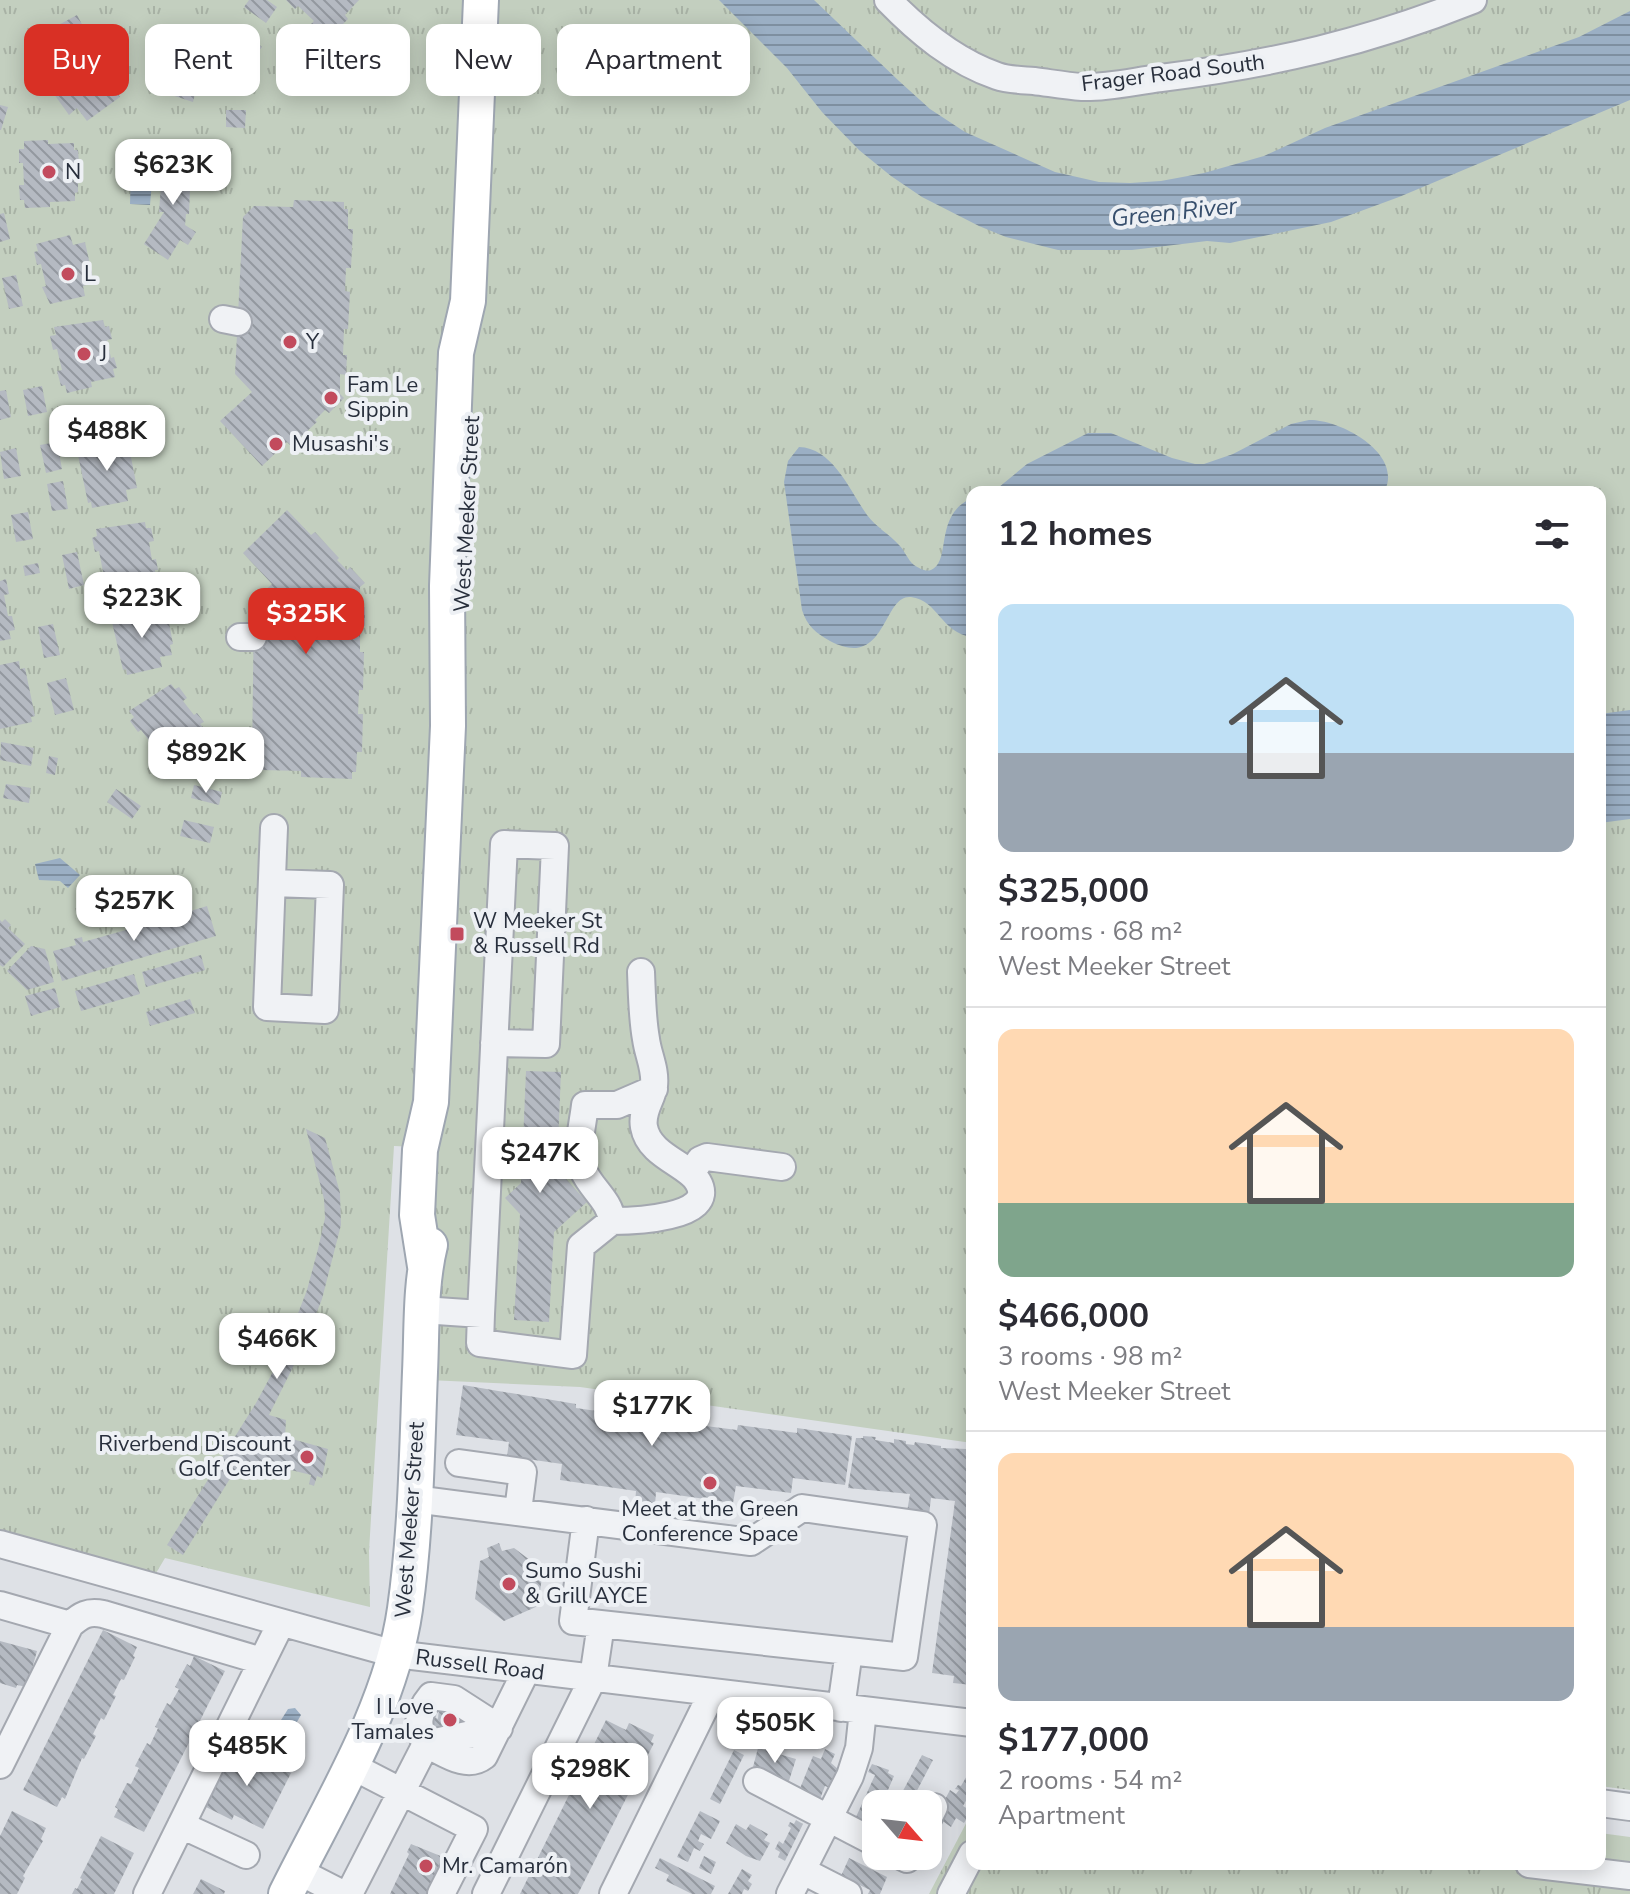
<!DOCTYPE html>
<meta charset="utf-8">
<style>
body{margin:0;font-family:"Nunito Sans",sans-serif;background:#f7f7f7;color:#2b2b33;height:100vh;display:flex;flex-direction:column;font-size:30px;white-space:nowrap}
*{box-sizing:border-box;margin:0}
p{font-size:26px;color:#7c7c81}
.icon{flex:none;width:44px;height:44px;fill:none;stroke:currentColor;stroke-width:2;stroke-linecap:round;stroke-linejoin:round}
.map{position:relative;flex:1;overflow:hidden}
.side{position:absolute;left:966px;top:486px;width:640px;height:1384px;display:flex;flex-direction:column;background:#fff;border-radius:16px;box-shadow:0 4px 20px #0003}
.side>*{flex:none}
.guide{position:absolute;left:24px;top:24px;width:760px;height:72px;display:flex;gap:16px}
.needle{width:52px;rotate:118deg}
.controls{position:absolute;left:862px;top:1790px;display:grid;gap:16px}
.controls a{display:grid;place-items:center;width:80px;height:80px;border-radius:16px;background:#fff;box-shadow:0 4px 20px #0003;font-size:40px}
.price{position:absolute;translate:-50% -68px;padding:0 18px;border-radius:16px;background:#fff;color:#222;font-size:26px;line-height:52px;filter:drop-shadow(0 2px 4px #0008)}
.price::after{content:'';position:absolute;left:50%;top:48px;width:24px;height:18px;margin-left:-12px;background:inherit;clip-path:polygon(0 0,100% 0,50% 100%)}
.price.selected{background:#d93025;color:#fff}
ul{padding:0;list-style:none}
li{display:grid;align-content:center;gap:16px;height:424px;padding:0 32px}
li+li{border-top:2px solid #e1e1e2}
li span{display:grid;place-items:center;height:248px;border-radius:16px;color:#555}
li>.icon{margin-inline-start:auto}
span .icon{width:144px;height:144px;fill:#fffc;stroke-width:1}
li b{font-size:34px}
h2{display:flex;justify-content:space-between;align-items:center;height:96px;padding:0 32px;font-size:34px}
.chip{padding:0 28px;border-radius:16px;background:#fff;box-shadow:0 4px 20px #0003;font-size:28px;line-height:72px}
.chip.selected{background:#d93025;color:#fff}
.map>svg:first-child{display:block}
.grass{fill:url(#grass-tufts)}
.water{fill:url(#water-rules)}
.building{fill:url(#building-back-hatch)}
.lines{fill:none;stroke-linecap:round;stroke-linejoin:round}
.minor-casing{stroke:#a4a8b0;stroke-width:30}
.major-casing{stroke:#9ea6b1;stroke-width:38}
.minor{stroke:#f0f2f5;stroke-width:26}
.major{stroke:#fff;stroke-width:34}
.poi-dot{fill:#c24b5d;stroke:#edf0f4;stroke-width:3}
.labels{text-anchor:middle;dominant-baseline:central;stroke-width:8;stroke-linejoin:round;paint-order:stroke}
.street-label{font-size:22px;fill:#282f3c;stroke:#edf0f4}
.poi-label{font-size:22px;fill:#282f3c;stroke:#edf0f4;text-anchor:start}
.water-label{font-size:24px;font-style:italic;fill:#364e6c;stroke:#edf0f4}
</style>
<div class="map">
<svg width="1630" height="1894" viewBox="0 0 1630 1894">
<defs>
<pattern id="grass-tufts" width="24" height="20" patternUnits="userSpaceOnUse" patternTransform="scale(2)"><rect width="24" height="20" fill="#c3cfbf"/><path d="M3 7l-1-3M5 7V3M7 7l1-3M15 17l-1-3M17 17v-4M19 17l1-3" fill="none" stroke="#a8b2a5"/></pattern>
<pattern id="water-rules" width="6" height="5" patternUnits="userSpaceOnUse" patternTransform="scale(2)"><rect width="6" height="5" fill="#9bafc4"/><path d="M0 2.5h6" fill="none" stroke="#7e8fa0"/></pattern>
<pattern id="building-back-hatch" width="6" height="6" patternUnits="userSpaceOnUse" patternTransform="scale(2)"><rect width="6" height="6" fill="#b5bac2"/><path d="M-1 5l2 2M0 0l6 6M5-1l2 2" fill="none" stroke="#93989f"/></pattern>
</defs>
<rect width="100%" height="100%" fill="#dee1e6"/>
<path class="grass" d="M0,0H1630V1790L1600,1786V492H972V1443L580,1387L406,1379L415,1147L394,1146L369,1551L370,1607L165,1558L149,1585L0,1544Z
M972,1812V1864H1600V1833L1630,1837V1894H929Z"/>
<path class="water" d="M719,0H814L899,81L930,109L965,132L1055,172L1099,182L1130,183L1161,181L1204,173L1264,156L1325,128L1579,37L1630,11V100L1399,197L1331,222L1230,243L1207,241L1132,250H1058L1006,237L979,226L922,197L891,176L859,150L822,112L787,68Z
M131,167L153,169L150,205L130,204Z
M1309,420C1340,419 1405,454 1384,492H993L1027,464L1088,433H1111L1172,458L1195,464H1204L1233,454L1291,424Z
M799,447C833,448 850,491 867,515C876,527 889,534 899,545C905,551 907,559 914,565C919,568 925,572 931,570C952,561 933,515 972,498V637C941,633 938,600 911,597C882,594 887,671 830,641C816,633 807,626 802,610L784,482L788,461Z
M1630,710V819L1600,823V714Z
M60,858L80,875L68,888L60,881L39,880L35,864Z
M295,1708L301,1715L290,1734L291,1738L280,1741L275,1737L276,1728L288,1709Z"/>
<path class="building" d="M249,0H267L277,7L266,23L244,7Z
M286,0H359L345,15L348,19L330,37L325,31L321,35L311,24L314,21L298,6L295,9Z
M77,15L86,32L62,45L53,28Z
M242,30L262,47L249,62L230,45Z
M163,39L175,43L174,46L196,53L197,49L210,53L209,57L216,59L206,93L196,90L193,102L153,89L156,78L146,75L157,40L162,42Z
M99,46L120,74L110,82L120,97L87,121L77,108L69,115L46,83L54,77L52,74L82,56L81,54L90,47L93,50Z
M351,53L360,72L337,83L328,65Z
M0,105L8,107L1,130H0Z
M226,110H246L245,128L226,127Z
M48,140V144L74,143V150H78L79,163L74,164V182L78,181V192L75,193V201L50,202V207L25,208L24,200H20L19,185H24L23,163H19V149H24V141Z
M169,149L189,150L188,163H191L189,214H186L185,225L196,232L188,245L180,240L168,260L144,244L164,212H159L161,185L167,186Z
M294,200L344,202V209H348V229H353L351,268H346L345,291L350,292L348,329H344L343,355H347L346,375L340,374V394L344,398L329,413L325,410L315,420L317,422L291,446L287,442L262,466L220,421L252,392L235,374L243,217L254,206L293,207Z
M4,213L10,239L0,242V214Z
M70,235L73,245L85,242L94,283L83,286L85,296L50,304L42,287L46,286L41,264L37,265L34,252L38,251L36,244Z
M16,275L23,306L9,309L2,278Z
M103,320L105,327L109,326L112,339L107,340L111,358L114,357L117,368L113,369L115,377L91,382L92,387L67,393L65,385L61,386L57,371L62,370L57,349L53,350L50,336L56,335L54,327Z
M42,386L47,412L28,416L23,390Z
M6,390L11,417L0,420V391Z
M115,440L117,449L129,447L137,488L126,490L128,501L92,508L91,502L88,503L78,455L82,454L81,447Z
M57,442L62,469L46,473L40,445Z
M16,448L21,476L4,479L0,452Z
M63,481L68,509L52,511L47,484Z
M287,510L311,535L315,532L339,558L337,560L347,570L350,567L365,583L360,587V607H365V626H360V652H364L363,690H359L358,714H363L362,752H357L356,772H352V779L301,777V771L262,770L252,758L254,601L272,584L243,553Z
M28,512L33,539L16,542L11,515Z
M145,522L146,528H151L154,541L149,542L152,560L156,559L158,570H155L156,579L132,584L133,589L108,594L107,587L102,588L99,573L103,572L99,551L95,552L92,538L97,536L96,529Z
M77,552L84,585L69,589L62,555Z
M38,563L40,573L25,576L23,566Z
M6,579L9,594L4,595L8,616H12L15,630L9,631L11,639L0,641V581Z
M150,606L152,616L164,613L166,624L169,623L173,644L170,645L172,655L160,657L162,667L127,675L126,669L123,670L112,622L117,621L115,614Z
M53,624L60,655L44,658L38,627Z
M19,661L20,669L25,668L35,716L31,717L32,722L0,729V665Z
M66,678L74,710L55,715L47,683Z
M171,684L175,689L179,687L187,698L183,701L194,715L197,713L204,722L200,724L206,731L186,745L189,750L168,765L163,759L160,761L151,749L154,747L141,730L138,732L130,721L134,717L129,711Z
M1,742L34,748L31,766L0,760Z
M49,756L58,758L55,775L46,773Z
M6,784L31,788L29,803L3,798Z
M194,785L222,792L219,805L191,798Z
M116,789L141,806L132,819L107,802Z
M184,820L214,827L210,843L180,836Z
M207,906L216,936L62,981L53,951L76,945L74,939L82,937L83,942L126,930L125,925L132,923L133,928L177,915L175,910L183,908L184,913Z
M5,919L11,925L8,928L25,944L3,967L0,965V920L2,922Z
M31,946L45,949L54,982L27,990L7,971Z
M201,955L205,970L146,987L142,972Z
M134,974L140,994L81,1011L75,991Z
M55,988L60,1007L31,1016L25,996Z
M190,999L195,1013L150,1026L146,1012Z
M526,1071L561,1072L558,1143H564L563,1169L556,1168L587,1202L554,1232L549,1322L514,1320L520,1214L505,1198L521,1183L522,1167L507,1166L508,1141L523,1142Z
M306,1129L325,1138L340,1193L341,1225L322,1299L302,1349L269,1415L286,1420L285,1437L328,1449L322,1478L317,1476L314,1486L309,1484L311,1475L279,1467L280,1465L269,1462L266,1474L242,1468L235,1480L231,1477L183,1555L167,1545L256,1403L282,1355L307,1290L318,1249L325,1218L324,1199Z
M463,1385L576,1404V1408L645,1418L646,1411L668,1414L667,1421L737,1430L738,1425L797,1433V1428L852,1436L845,1485L793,1478L791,1493L736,1486L733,1503L656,1492L655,1505L635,1503L636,1491L560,1480L562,1464L507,1456L509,1442L456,1435Z
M863,1436L876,1437L875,1440L894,1443V1439L906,1441V1444L914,1445L915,1442L941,1446V1448L967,1449V1452H972V1685L953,1683L954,1676L932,1673L955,1501L931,1498L929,1515L907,1512L910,1494L848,1488L856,1438H863Z
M499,1543L502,1551L514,1548L543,1570L538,1606L504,1621L475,1599L480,1561L489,1557L487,1548Z
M103,1630L137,1647L133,1656L135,1657L124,1680L121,1679L113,1695L116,1696L104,1720L101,1718L93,1734L96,1736L84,1759L82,1758L65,1799L62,1797L57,1807L23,1790Z
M0,1641L37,1651L27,1687L17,1685L16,1688L0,1683Z
M194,1656L225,1671L144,1832L114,1817L118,1809L115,1807L127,1783L131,1784L139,1768L135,1766L147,1743L150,1745L158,1728L155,1727L167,1703L170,1705L179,1689L175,1687L187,1664L190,1666Z
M439,1708H454L470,1726L450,1732L448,1724L437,1731L432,1728L433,1716L438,1719Z
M606,1720L626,1730L629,1723L654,1735L651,1742L654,1743L578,1894H520Z
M238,1747L291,1773L263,1829L234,1815L232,1820L204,1806L227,1751L234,1755Z
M758,1748L796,1759L788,1784L768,1779L770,1772L753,1767Z
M825,1749L835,1754L831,1763L838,1769L830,1788L825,1786L820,1799L799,1791L813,1756L821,1759Z
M734,1750L744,1755L720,1804L710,1799Z
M922,1755L933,1760L910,1804H896Z
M872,1764L889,1770L888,1773L894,1776L885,1797L878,1794L869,1815L874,1817L872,1824L856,1817L875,1775L868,1772Z
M972,1767V1790L963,1806L971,1811L964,1823L956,1818L951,1827L938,1818L942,1805L950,1790L956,1794L959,1790L955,1789L958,1785L961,1786Z
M12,1811L46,1828L41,1839L43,1841L23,1876L25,1878L17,1894H0V1836Z
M700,1811L720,1821L711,1839L701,1834L698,1841L704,1844L700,1851L694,1848L688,1862L677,1857Z
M796,1820L803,1824L785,1861L778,1857L780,1852L775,1849L779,1841L783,1844L791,1828L788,1826L790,1822L794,1824Z
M736,1824L746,1830L750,1824L768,1834L764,1840L770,1843L760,1861L746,1856L726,1843Z
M101,1836L134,1853L114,1894H72L75,1888L77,1889L82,1879L80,1878Z
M411,1844L443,1857L442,1859L449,1863L438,1894H390L409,1854L407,1852Z
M704,1856L716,1862L711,1874L699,1868Z
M660,1858L715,1886L711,1894H692L666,1881L669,1875L655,1868Z
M849,1858L887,1877L880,1894H868L870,1890L841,1876Z
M742,1869L752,1875L748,1881L752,1884L748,1891L744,1889L742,1894H728Z
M201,1879L225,1891L224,1894H193Z"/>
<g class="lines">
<g class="minor-casing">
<path id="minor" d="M888,0C919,32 954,61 997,76C1008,80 1022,80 1034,81C1050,83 1066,86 1082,87C1108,88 1135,81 1161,78C1273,64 1368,42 1473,0
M223,319L238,322
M240,637H253
M272,883L330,885L325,1010L267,1007L273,852L274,828
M691,1174L700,1160L707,1157L782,1167
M612,1221C629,1221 719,1219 698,1182C688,1164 649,1156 644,1127C641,1111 652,1100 654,1086C656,1069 648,1055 646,1039C642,1017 642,994 641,972
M422,1310L481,1314L504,844L555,846L546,1044L494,1043
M481,1314L480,1343L573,1355L581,1246L612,1221C610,1200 591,1189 583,1170C575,1152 583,1124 585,1105H617L654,1089
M459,1463L523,1472L518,1511
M414,1499C527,1513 639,1528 751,1542L802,1508L923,1525L904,1657L573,1621L586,1520
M0,1544L395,1654L972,1723
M0,1605L70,1625L0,1765
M70,1625C81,1615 88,1611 103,1614L262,1661
M431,1696L454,1699L499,1728L426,1744C416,1726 417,1713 431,1696Z
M841,1708L849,1651
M350,1765L474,1829L441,1894
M757,1781L876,1843
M1600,1803L1630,1807
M928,1819L934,1807
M181,1825L246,1855
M901,1856L907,1859L908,1856
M1529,1864L1630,1876
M298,1871L343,1894
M803,1871L848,1894
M147,1894L281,1623
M349,1894L426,1744C444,1752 466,1770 484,1756L526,1671
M486,1894L593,1678L601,1624
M613,1894L712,1693
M790,1894L850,1776L859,1748L863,1710
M951,1894L972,1854"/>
</g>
<g class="major-casing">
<path id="major" d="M425,1266L417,1215L420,1150L431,1102L448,726L447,586L456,353L468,301L481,0
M286,1894C330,1805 391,1708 405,1609C416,1531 417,1450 420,1372C422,1330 420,1286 430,1245"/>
</g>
<use href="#minor" class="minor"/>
<use href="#major" class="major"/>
</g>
<g class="poi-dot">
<circle cx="49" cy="172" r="8"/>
<circle cx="68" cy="274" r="8"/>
<circle cx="290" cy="342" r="8"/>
<circle cx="84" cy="354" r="8"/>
<circle cx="331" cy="398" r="8"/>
<circle cx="276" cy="444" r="8"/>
<rect x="449" y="926" width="16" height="16" rx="4"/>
<circle cx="307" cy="1457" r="8"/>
<circle cx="710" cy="1483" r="8"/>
<circle cx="509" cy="1584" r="8"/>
<circle cx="450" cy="1720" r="8"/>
<circle cx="426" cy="1866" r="8"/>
</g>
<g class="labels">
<g class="street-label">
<text transform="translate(1173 73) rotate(-7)">Frager Road South</text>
<text transform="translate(467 514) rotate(-87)">West Meeker Street</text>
<text transform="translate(410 1520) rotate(-86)">West Meeker Street</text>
<text transform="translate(480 1665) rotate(7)">Russell Road</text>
</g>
<g class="poi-label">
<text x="65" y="172">N</text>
<text x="84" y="274">L</text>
<text x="306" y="342">Y</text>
<text x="100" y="354">J</text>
<text x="347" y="385">Fam Le<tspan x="347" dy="25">Sippin</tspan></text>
<text x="292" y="444">Musashi's</text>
<text x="473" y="921">W Meeker St<tspan x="473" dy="25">&amp; Russell Rd</tspan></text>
<text x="291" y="1444" text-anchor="end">Riverbend Discount<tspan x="291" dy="25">Golf Center</tspan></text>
<text x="710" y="1509" text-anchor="middle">Meet at the Green<tspan x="710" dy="25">Conference Space</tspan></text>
<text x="525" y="1571">Sumo Sushi<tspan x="525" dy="25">&amp; Grill AYCE</tspan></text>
<text x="434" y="1707" text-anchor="end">I Love<tspan x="434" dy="25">Tamales</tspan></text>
<text x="442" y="1866">Mr. Camarón</text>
</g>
<g class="water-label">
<text transform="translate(1174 212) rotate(-6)">Green River</text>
</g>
</g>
</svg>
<div class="controls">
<a><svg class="needle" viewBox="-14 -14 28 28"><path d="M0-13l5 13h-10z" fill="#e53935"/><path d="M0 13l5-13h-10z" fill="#7c7c81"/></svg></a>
</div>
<b class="price" style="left:173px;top:207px">$623K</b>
<b class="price" style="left:107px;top:473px">$488K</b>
<b class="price" style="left:142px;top:640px">$223K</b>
<b class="price selected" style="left:306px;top:656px">$325K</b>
<b class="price" style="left:206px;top:795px">$892K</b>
<b class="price" style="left:134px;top:943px">$257K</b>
<b class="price" style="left:540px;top:1195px">$247K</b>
<b class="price" style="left:277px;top:1381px">$466K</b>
<b class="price" style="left:652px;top:1448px">$177K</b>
<b class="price" style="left:775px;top:1765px">$505K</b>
<b class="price" style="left:247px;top:1788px">$485K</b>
<b class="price" style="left:590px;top:1811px">$298K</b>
<div class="guide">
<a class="chip selected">Buy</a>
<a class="chip">Rent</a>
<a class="chip">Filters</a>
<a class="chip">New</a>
<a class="chip">Apartment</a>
</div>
<section class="side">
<h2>12 homes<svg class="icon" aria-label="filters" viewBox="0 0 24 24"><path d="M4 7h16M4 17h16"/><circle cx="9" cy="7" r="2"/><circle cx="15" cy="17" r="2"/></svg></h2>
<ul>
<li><span style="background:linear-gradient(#bfe0f5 60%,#9aa5b1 0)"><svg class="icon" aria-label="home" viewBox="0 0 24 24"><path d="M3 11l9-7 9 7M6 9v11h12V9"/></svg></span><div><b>$325,000</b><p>2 rooms · 68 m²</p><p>West Meeker Street</p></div></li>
<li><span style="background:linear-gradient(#ffd9b3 70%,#7fa58c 0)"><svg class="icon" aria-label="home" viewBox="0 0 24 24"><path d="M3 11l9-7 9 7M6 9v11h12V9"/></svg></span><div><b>$466,000</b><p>3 rooms · 98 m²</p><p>West Meeker Street</p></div></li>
<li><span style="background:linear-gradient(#ffd9b3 70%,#9aa5b1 0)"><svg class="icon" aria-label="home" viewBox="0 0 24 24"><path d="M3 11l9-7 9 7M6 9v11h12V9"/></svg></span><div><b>$177,000</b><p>2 rooms · 54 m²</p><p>Apartment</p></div></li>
</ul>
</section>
</div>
